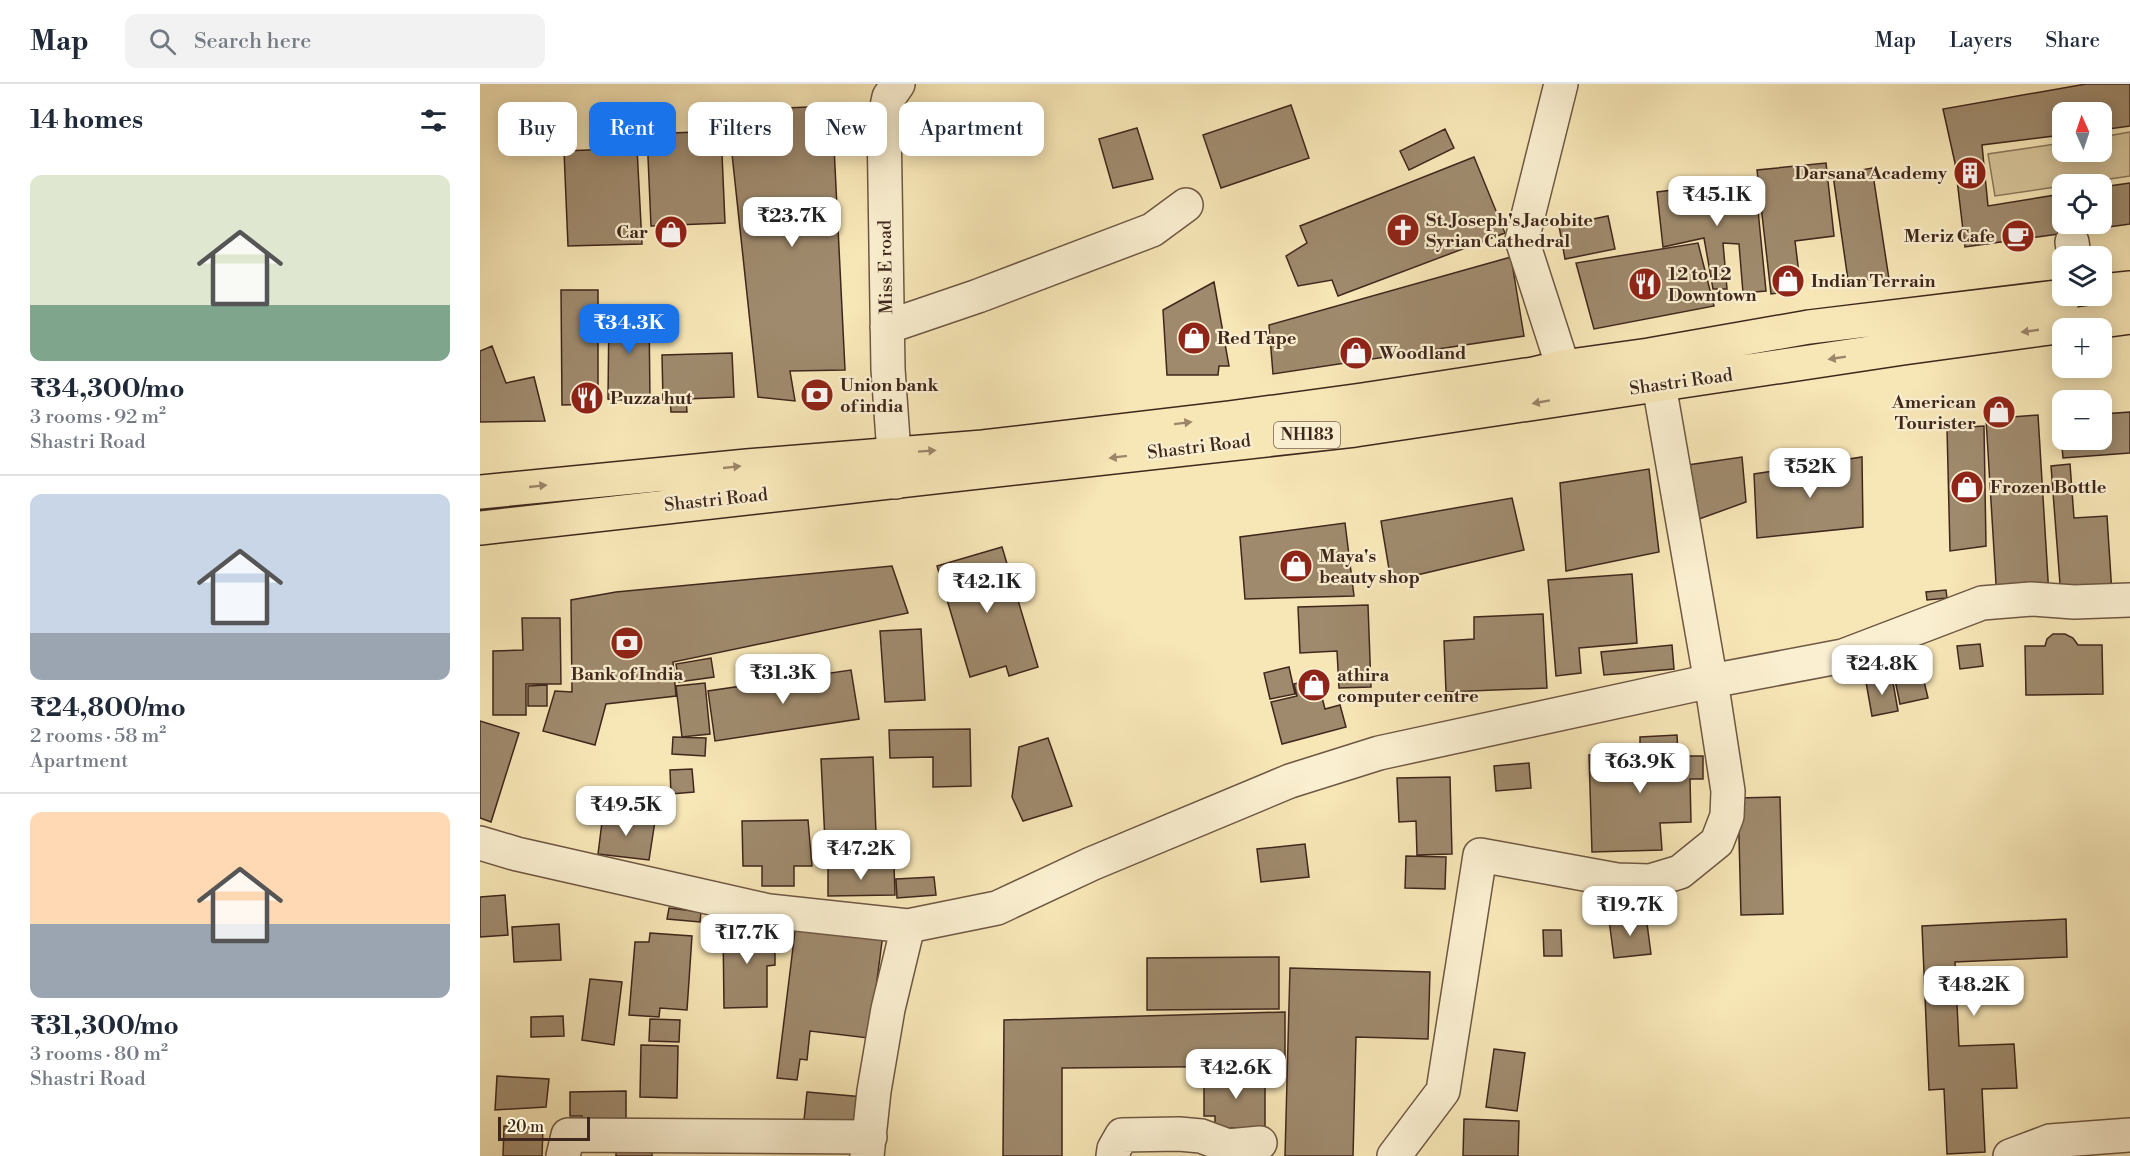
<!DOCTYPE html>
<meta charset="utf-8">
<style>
body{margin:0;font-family:"Libre Bodoni",serif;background:#f2f2f3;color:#1f2937;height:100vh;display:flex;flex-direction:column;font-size:22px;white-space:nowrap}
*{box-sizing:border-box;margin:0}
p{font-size:20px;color:#747a83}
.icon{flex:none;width:33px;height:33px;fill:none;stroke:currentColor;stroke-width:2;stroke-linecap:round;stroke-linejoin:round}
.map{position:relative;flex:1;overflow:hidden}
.panel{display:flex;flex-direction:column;background:#fff;width:480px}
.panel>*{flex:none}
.hud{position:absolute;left:18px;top:18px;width:570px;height:54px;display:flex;gap:12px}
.needle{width:39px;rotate:357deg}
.buttons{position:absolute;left:1572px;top:18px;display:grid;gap:12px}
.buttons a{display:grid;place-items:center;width:60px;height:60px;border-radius:12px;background:#fff;box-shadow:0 3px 15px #0003;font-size:30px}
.scale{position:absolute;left:18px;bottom:15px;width:92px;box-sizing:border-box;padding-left:6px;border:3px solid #40271d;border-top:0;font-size:16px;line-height:21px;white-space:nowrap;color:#40271d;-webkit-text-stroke:4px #faefd0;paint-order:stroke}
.price{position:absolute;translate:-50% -51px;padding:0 14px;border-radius:12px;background:#fff;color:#222;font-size:20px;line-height:39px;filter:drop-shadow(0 2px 3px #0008)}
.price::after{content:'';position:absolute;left:50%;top:36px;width:18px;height:14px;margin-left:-9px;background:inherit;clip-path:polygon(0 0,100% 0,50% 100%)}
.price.selected{background:#1a73e8;color:#fff}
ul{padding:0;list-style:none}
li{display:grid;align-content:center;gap:12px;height:318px;padding:0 30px}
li+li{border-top:2px solid #e0e1e3}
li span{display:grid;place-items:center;height:186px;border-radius:12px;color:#555}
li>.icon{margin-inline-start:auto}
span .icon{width:108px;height:108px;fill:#fffc;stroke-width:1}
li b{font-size:26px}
h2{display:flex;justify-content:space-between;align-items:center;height:72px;padding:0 30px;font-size:26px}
.pill{padding:0 21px;border-radius:12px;background:#fff;box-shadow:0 3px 15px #0003;font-size:21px;line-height:54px}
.pill.selected{background:#1a73e8;color:#fff}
header{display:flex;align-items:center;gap:36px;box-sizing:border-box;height:84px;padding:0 30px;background:#fff;border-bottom:2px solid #e0e1e3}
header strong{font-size:28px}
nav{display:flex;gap:33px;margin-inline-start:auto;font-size:21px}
.search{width:420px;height:54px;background:#f2f2f3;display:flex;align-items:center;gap:15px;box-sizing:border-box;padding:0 21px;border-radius:12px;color:#747a83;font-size:22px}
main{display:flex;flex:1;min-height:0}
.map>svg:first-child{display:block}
.green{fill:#d8c69c;stroke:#8c765c;stroke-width:1.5}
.building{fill:#9f8a6d;stroke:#40271d;stroke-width:1.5}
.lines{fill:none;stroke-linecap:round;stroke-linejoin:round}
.minor-casing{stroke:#6e5743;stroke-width:36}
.highway-casing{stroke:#40271d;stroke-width:36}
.minor{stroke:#faefd0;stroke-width:33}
.highway{stroke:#f7e6b6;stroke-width:33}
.oneway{fill:#9c866a}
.labels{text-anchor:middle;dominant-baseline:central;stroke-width:4.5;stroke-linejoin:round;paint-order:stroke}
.shield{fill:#faefd0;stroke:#786353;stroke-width:1.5}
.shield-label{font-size:16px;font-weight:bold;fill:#40271d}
.poi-label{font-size:18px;font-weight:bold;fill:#40271d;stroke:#faefd0;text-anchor:start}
.street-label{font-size:18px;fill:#40271d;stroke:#faefd0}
</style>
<header>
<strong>Map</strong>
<div class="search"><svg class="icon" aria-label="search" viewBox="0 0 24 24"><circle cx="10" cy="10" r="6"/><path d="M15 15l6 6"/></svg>Search here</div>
<nav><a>Map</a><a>Layers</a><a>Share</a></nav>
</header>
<main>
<section class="panel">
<h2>14 homes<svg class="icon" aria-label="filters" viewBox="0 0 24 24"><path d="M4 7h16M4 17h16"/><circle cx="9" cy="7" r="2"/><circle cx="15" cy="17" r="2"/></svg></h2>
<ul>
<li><span style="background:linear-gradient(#dfe7d0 70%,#7fa58c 0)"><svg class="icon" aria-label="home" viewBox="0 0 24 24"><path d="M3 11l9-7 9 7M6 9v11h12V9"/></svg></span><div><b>₹34,300/mo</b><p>3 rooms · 92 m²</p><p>Shastri Road</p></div></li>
<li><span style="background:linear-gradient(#c9d6e8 75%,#9aa5b1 0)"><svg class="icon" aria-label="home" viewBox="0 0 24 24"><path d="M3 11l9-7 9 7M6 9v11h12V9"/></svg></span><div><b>₹24,800/mo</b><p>2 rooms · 58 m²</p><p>Apartment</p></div></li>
<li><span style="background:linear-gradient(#ffd9b3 60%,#9aa5b1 0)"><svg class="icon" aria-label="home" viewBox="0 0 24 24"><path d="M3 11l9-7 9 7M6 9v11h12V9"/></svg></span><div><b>₹31,300/mo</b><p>3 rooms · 80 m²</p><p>Shastri Road</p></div></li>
</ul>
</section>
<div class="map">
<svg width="1650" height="1072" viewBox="0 0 1650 1072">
<rect width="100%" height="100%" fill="#f7e6b6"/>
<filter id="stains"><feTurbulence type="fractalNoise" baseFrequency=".00333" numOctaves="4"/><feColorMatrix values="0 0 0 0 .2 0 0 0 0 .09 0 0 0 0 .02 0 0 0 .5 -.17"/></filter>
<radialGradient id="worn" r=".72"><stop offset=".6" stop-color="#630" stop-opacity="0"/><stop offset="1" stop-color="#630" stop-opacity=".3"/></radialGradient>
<path class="green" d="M1650,48V92L1515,112L1508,70L1582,59V68H1622V53Z"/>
<path class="building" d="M1606,0H1650V42L1622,46V28H1582V51L1502,61L1508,122L1582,110V140H1622V103L1650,99V140L1485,163L1475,79L1463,25Z
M811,21L829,74L741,104L723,51Z
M352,22L365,286L310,287L315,317L278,313L252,70L282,69L281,25Z
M657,44L673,95L633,104L619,55Z
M965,45L974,64L929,86L920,67Z
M241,47L245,139L171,142L167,50Z
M157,64L162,160L88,162L84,67Z
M994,73L1025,149L858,212L852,196L818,202L806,172L827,159L820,142Z
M1346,79L1354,152L1315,157L1321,206L1291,210L1277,86Z
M1392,84L1409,195L1368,196L1353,91Z
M1275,96L1286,207L1263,209L1259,160L1243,159L1247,205H1233L1224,154L1183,163L1177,108Z
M1128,132L1135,165L1085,175L1079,142Z
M1218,159L1234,222L1114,245L1096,179Z
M1031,173L1044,252L793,290L789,241Z
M734,198L749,282H739L738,291H687L683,226Z
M81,206H118V320L82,321Z
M129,225L169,226L170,318L128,315Z
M12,262L26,299L54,293L65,337L0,338V267Z
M252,269L254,313L206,315L207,328H191L190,316H183L182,271Z
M1650,328V369L1583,374L1580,340H1582V356H1622V330Z
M1558,331L1569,512L1517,516L1506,335Z
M1504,342L1506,462L1470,467L1467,344Z
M1262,373L1266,418L1200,442L1194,383Z
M1382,373L1383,443L1277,454L1274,390Z
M1590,380L1594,434L1627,432L1632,510L1581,513L1571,382Z
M1169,385L1179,468L1086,487L1080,399Z
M1032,414L1044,466L911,497L901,437Z
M865,439L874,512L765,515L760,453Z
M522,463L558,583L529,592L526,582L490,593L457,482Z
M412,482L428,529L193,578L196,612L126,620L115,661L63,647L75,607L92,608L91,516L136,508Z
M1152,490L1157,559L1099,564L1101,589L1076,592L1068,496Z
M1466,506L1467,514L1447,516L1446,508Z
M888,521L891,603L859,604L857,567L820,569L818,523Z
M1063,530L1067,604L966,608L964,557L994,555V533Z
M42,534H80L81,600H46V631H13V567L43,566Z
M441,545L445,616L405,618L400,547Z
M1573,550H1585L1593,554L1598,561H1622L1623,610L1546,611L1545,562H1565L1567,555Z
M1500,560L1503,582L1480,585L1477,562Z
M1192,561L1194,585L1124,591L1121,568Z
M231,574L234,593L199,598L196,580Z
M809,583L815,610L790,615L784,589Z
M1441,585L1448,614L1420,620L1414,591Z
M371,586L379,635L235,657L228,607Z
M1412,593L1418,627L1392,632L1386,598Z
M837,594L845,625L860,621L866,643L802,660L791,618L817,612L814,600Z
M225,599L230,650L202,653L196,602Z
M67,601V622H48V602Z
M0,637L39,649L11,738L0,734Z
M490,645L491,702L453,703V673L410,674L409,646Z
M1197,651L1198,672H1223V695H1210L1211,738L1180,739L1182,766L1112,768L1109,671L1160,668V653Z
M193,653L226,654L225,672L192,670Z
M568,654L592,722L543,737L532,713L539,663Z
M393,673L397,775L346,778L341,675Z
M1049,679L1051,704L1016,707L1014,682Z
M212,685L214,708L191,710L190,686Z
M970,693L972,770L937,771L936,737L919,738L917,694Z
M1300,713L1303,830L1261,831L1258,714Z
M123,730L175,737L169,776L118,770Z
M328,736L332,782H314V802H282V782H263L262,737Z
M825,760L829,793L781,798L777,765Z
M926,772L966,773L965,805L925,804Z
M414,781L415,811L348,812V783Z
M454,793L456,811L417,814L416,795Z
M25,811L28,851L0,853V813Z
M189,824L221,828L220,838L187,835Z
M1166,832L1171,870L1134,874L1129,836Z
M1586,835L1587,873L1475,878L1479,962L1534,960L1537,1004L1502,1005L1505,1068L1467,1070L1464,1005L1449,1006L1442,842Z
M316,839L403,850L396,904L404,905L397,955L330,947L327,976L320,975L317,996L297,994Z
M79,840L81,876L34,878L32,843Z
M243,843H295V881L287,882V923L244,924Z
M1063,846H1081L1082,872H1064Z
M170,849L212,852L207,926L180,924L179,933L149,931L155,858H169Z
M799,873V925L667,926V874Z
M810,884L950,888L948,955L876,953L873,1072H805Z
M110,895L142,898L134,961L102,956Z
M805,928V982L582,984V1072H523L524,936Z
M83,932L84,952L51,953V933Z
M170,935L200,936L199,958L169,957Z
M161,961L198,962L197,1014L160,1013Z
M1014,965L1045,969L1037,1027L1006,1023Z
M735,988H785V1044H735V1032H724V996H735Z
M17,992L69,995L66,1023L15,1026Z
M146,1007V1036L103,1037L102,1032H90V1008Z
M327,1008L384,1013L381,1041L324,1036Z
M984,1035L1039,1037L1038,1072H983Z
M24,1042L63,1043L62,1072H23Z
M172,1064V1072H136V1065Z"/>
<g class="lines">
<g class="minor-casing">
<path id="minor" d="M1081,0L1042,156L1083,283L1105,301
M1592,158L1594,172
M407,243L498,212L672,146L706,121
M416,398L408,285L404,36L409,13L418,0
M0,759L37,770L289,827L428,842L517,824L611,780L810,697L899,669L1231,597L1363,572L1502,519L1551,515L1594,518L1650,516
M83,1072L88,1051L390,1053
M387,1072L394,1007L408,925L428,842
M633,1072L634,1065L642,1051L699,1050L721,1052L748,1062L780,1059
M914,1072L963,1007L1000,771L1137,796L1170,797L1200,788L1237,758L1247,732L1248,707L1234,616L1179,301
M1530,1072L1570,1057L1650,1051"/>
</g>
<g class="highway-casing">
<path id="highway" d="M1622,207L1650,204
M0,408L267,382L503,363L750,334L882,316L1053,290L1083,283L1169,271L1329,243L1585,212
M0,444L875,346L1423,264L1650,233"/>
</g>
<use href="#minor" class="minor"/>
<use href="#highway" class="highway"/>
</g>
<defs><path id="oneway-solid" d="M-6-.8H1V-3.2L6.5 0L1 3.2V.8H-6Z" transform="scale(1.5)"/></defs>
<g class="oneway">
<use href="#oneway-solid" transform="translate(1550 247) rotate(172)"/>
<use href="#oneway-solid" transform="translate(1357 274) rotate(171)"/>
<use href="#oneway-solid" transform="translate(1061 318) rotate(170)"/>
<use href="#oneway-solid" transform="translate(703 339) rotate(-7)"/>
<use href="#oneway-solid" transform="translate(447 367) rotate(-4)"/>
<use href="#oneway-solid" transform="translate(638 373) rotate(173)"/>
<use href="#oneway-solid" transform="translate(252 383) rotate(-6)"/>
<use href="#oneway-solid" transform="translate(58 402) rotate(-6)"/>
</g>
<defs>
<g id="building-disc" transform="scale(1.725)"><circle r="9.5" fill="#8f2418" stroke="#faefd0"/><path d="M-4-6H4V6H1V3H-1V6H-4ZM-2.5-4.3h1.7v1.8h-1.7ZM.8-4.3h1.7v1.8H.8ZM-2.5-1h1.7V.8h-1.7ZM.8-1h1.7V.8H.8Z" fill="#fff"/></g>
<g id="church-disc" transform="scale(1.725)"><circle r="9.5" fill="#8f2418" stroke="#faefd0"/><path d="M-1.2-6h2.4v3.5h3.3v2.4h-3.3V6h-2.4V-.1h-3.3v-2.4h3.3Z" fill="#fff"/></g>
<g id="shop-disc" transform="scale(1.725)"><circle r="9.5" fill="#8f2418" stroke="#faefd0"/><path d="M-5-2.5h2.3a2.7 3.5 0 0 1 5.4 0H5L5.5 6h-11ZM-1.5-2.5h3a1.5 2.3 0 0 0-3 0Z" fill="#fff"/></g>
<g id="cafe-disc" transform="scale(1.725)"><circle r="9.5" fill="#8f2418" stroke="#faefd0"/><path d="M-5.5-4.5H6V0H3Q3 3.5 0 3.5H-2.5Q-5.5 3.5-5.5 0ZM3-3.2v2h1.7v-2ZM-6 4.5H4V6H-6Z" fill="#fff"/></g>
<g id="restaurant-disc" transform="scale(1.725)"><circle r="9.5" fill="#8f2418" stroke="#faefd0"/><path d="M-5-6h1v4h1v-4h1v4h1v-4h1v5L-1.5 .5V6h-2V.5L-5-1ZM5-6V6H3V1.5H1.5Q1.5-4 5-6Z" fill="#fff"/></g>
<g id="bank-disc" transform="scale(1.725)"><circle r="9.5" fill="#8f2418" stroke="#faefd0"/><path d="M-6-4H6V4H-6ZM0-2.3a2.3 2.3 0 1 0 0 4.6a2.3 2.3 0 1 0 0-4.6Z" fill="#fff"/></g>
</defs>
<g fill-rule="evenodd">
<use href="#building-disc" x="1490" y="89"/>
<use href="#church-disc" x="923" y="146"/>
<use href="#shop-disc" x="191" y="148"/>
<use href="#cafe-disc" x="1538" y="152"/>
<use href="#shop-disc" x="1308" y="197"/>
<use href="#restaurant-disc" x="1165" y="200"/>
<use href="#shop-disc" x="714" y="254"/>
<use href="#shop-disc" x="876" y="269"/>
<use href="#bank-disc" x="337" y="311"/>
<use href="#restaurant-disc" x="107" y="314"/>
<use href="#shop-disc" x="1519" y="328"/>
<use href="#shop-disc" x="1487" y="403"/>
<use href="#shop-disc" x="816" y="482"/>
<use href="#bank-disc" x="147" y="559"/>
<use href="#shop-disc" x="834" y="601"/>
</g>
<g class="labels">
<rect class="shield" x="794" y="338" width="66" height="26" rx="4.5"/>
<g class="shield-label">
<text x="827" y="351">NH183</text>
</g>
<g class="poi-label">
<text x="1467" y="89" text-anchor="end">Darsana Academy</text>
<text x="946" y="136">St. Joseph's Jacobite<tspan x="946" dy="21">Syrian Cathedral</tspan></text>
<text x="168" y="148" text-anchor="end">Car</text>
<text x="1515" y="152" text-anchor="end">Meriz Cafe</text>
<text x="1188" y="190">12 to 12<tspan x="1188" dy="21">Downtown</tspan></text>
<text x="1331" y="197">Indian Terrain</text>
<text x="737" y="254">Red Tape</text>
<text x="899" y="269">Woodland</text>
<text x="360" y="301">Union bank<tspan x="360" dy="21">of india</tspan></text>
<text x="130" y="314">Puzza hut</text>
<text x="1496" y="318" text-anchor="end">American<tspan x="1496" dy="21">Tourister</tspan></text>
<text x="1510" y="403">Frozen Bottle</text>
<text x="839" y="472">Maya's<tspan x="839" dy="21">beauty shop</tspan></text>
<text x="147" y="590" text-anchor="middle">Bank of India</text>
<text x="857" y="591">athira<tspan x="857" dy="21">computer centre</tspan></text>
</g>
<g class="street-label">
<text transform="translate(406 183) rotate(-91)">Miss E road</text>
<text transform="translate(1201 298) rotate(-8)">Shastri Road</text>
<text transform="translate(719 363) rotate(-7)">Shastri Road</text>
<text transform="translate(236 416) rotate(-6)">Shastri Road</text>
</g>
</g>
<rect width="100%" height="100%" filter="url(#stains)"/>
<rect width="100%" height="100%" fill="url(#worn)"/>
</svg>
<div class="buttons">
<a><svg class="needle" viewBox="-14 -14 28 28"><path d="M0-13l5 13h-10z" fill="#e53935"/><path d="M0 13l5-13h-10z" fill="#747a83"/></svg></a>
<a><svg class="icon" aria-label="locate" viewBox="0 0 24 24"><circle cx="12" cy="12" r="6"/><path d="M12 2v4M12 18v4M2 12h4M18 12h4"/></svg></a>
<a><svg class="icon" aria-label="layers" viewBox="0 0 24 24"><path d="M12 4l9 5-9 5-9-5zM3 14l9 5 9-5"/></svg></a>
<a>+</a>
<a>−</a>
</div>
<div class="scale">20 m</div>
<b class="price" style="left:1237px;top:143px">₹45.1K</b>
<b class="price" style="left:312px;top:164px">₹23.7K</b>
<b class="price selected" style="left:149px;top:271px">₹34.3K</b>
<b class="price" style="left:1330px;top:415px">₹52K</b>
<b class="price" style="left:507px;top:530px">₹42.1K</b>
<b class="price" style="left:1402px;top:612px">₹24.8K</b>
<b class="price" style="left:303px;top:621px">₹31.3K</b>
<b class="price" style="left:1160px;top:710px">₹63.9K</b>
<b class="price" style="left:146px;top:753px">₹49.5K</b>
<b class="price" style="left:381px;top:797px">₹47.2K</b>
<b class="price" style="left:1150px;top:853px">₹19.7K</b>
<b class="price" style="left:267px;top:881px">₹17.7K</b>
<b class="price" style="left:1494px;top:933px">₹48.2K</b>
<b class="price" style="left:756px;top:1016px">₹42.6K</b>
<div class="hud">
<a class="pill">Buy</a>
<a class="pill selected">Rent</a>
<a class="pill">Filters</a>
<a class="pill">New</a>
<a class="pill">Apartment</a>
</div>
</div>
</main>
